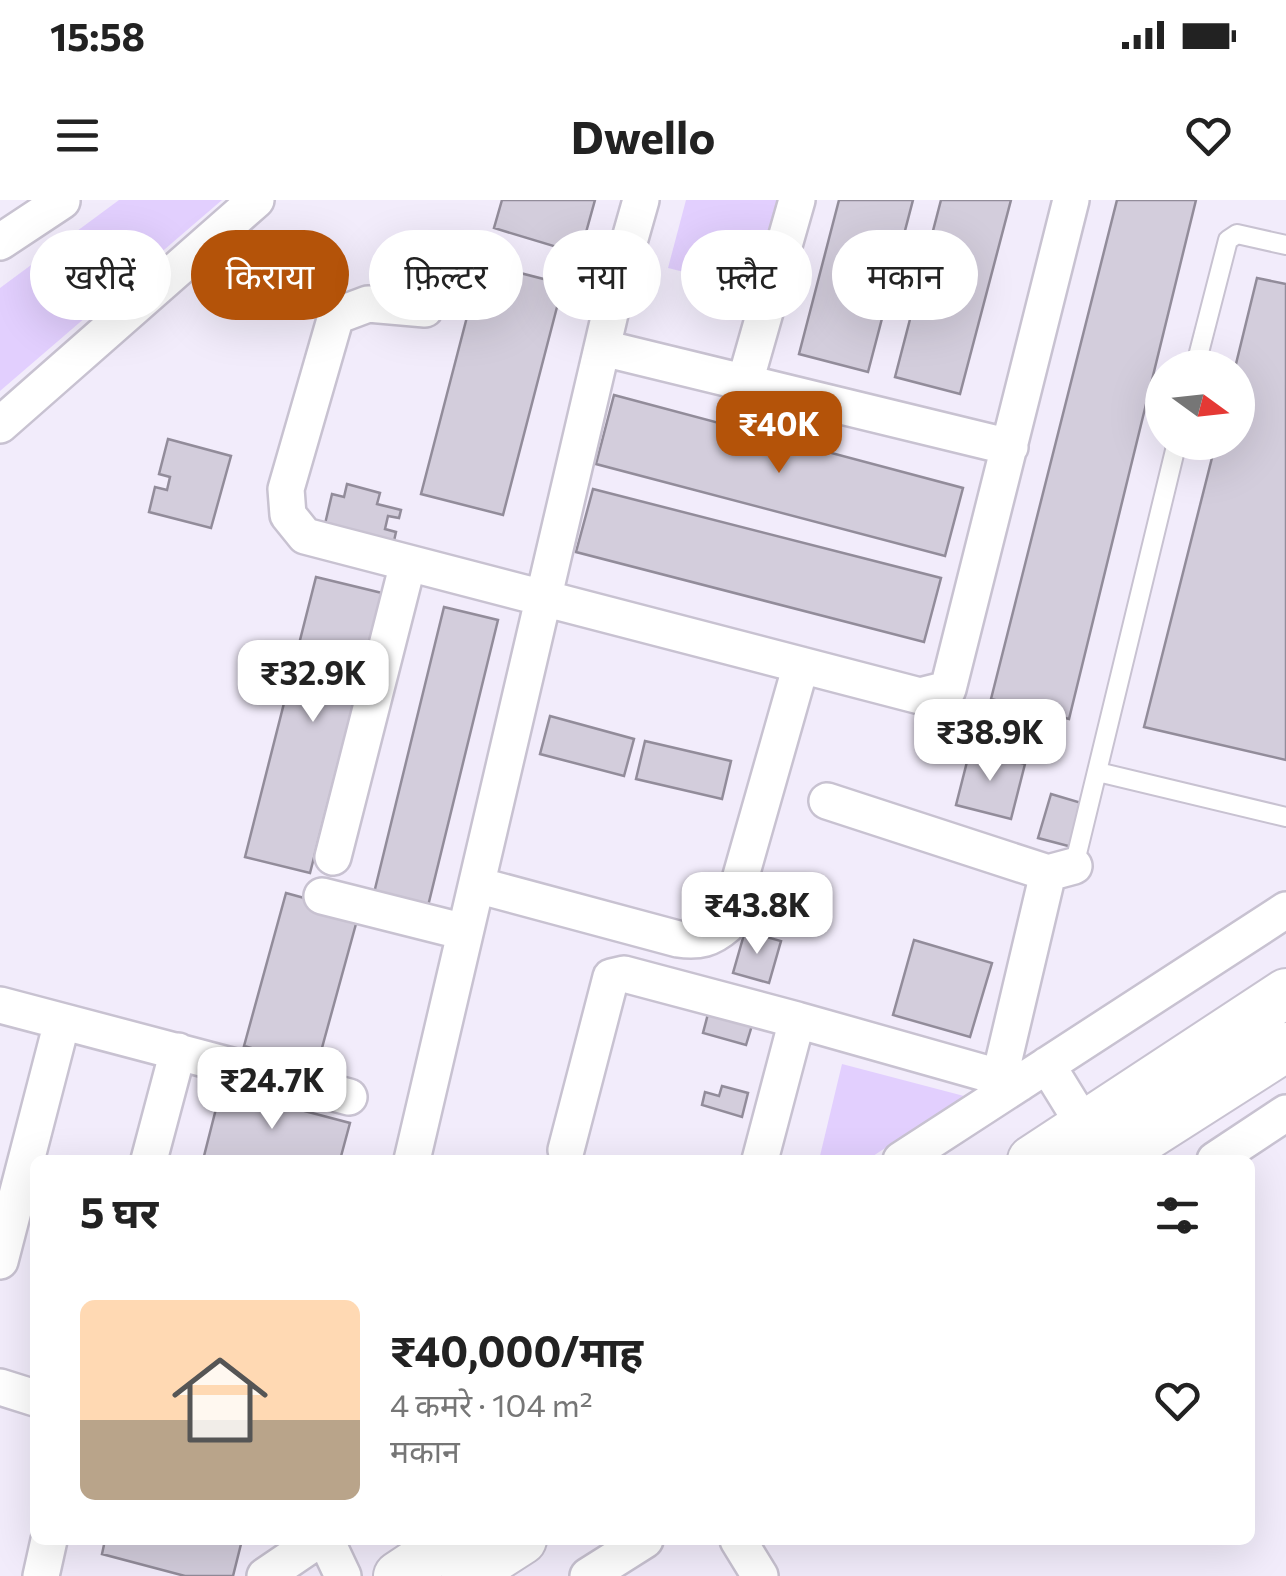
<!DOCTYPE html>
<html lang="hi">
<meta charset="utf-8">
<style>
body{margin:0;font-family:Commissioner,"Noto Sans Devanagari",sans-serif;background:#f6f6f6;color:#222;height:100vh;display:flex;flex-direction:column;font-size:38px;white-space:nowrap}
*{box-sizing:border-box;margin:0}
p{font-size:32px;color:#767676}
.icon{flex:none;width:55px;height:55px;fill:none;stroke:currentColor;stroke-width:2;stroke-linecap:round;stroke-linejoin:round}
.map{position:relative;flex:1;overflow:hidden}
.sheet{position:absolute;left:30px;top:955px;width:1225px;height:390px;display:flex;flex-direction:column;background:#fff;border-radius:15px;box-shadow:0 10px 40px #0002}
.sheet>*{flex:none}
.top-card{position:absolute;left:30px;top:30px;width:1228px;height:90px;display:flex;gap:20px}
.needle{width:65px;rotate:105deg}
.controls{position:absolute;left:1145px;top:150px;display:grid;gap:20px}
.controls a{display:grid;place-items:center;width:110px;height:110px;border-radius:50%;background:#fff;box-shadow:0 10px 40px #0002;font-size:50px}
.price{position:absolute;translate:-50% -85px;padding:0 22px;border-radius:20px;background:#fff;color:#222;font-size:32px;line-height:65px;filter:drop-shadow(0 2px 5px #0008)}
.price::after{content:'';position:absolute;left:50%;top:60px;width:30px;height:22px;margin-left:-15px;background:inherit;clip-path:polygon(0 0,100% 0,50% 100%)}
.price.selected{background:#b45309;color:#fff}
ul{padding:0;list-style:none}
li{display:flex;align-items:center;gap:30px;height:250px;padding:0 50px}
li span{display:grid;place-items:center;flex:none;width:280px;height:200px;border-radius:15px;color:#555}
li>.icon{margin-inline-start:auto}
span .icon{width:120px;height:120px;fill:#fffc;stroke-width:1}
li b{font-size:42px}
h2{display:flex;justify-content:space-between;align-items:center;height:120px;padding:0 50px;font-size:42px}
.tag{padding:0 35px;border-radius:45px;background:#fff;box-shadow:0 10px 40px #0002;font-size:35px;line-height:90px}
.tag.selected{background:#b45309;color:#fff}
.status{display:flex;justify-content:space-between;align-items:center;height:70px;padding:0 50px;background:#fff;direction:ltr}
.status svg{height:28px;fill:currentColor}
header{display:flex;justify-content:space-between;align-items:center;height:130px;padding:0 50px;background:#fff;font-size:45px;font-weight:700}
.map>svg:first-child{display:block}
.green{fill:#e2cffe}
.building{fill:#d3cddc;stroke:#928c9a;stroke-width:2.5}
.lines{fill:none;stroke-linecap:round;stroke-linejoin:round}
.lane-casing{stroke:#c8c2d1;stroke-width:22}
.street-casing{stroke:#c8c2d1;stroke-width:40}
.secondary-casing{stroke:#c8c2d1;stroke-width:52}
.lane{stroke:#fff;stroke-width:18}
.street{stroke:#fff;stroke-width:35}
.secondary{stroke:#fff;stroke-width:48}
</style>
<div class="status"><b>15:58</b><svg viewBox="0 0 49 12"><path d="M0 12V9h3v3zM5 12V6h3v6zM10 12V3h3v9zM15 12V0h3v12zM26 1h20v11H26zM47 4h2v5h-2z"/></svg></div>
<header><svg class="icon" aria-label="menu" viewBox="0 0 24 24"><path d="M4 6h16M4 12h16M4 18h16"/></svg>Dwello<svg class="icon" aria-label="heart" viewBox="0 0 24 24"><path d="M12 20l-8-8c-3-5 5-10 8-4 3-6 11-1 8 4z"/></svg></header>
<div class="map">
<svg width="1286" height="1376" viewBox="0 0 1286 1376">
<rect width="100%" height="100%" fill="#f2ecfb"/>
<path class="green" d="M119,0H222L0,191V88Z
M686,0H779L756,90L668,68Z
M842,864L964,896L867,960H819Z"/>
<path class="building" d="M502,0H595L580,54L494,28Z
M839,0H913L868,172L799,154Z
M941,0H1011L960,194L895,177Z
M1117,0H1196L1069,519L991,499Z
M481,63L563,84L503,315L421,294Z
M1257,78L1286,84V560L1144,527L1216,242H1238V168H1235Z
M614,195L963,288L945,356L596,264Z
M168,239L231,256L211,328L149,312L155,287L167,290L170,277L159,274Z
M347,284L380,293L377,304L401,310L399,318L388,316L385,329L396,332L394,341L325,324L332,294L344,297Z
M593,289L941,378L924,442L576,352Z
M316,377L382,393L310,673L245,657Z
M444,407L498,420L428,706L374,693Z
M550,516L634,539L624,576L540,554Z
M645,541L731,561L722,599L636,579Z
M970,550L1025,564L1011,619L956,605Z
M1051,594L1085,604L1072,647L1038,638Z
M286,693L359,713L317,866L244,846Z
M745,731L781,741L769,783L733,773Z
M914,740L992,763L970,837L893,815Z
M709,810L753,822L746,845L703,833Z
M722,886L748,893L742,917L702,905L705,892L719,896Z
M221,889L350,923L340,960H203Z
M105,1340H242L233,1376H185L102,1354Z"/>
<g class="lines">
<g class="lane-casing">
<path id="lane" d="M1195,168L1228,40L1237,34L1286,45
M1098,572L1286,617
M1074,666L1177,242"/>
</g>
<g class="street-casing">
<path id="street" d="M0,42L62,1
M425,109L368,104L336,116L286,289L288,315L305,336L920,496L948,489L1071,0
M603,148L1010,247
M745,182L797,0
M0,225L256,0
M827,601L1048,673L1074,666
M333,657L408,363
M477,685L678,739C699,742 711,739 727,725L801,465
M322,696L465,732
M0,805L349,897
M1047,865L1097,946
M1000,876L1048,673
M566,950L611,777L624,774L797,820
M149,960L178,851
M412,960L616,88L641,0
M760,960L797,820L1020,883
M901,960L1286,710
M1215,960L1286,913
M0,1061L62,822
M0,1187L35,1198
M326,1340L343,1376
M738,1340L760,1376
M41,1376L49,1340
M265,1376L318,1340
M588,1376L645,1340"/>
</g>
<g class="secondary-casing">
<path id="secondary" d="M1032,960L1286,793
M1109,960L1286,847
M398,1376L452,1340
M466,1376L522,1340"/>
</g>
<use href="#lane" class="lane"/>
<use href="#street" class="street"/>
<use href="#secondary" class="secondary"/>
</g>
</svg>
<div class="controls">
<a><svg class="needle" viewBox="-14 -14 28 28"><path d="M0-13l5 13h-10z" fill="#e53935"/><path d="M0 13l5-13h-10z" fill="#767676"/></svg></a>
</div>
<b class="price selected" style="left:779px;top:276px">₹40K</b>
<b class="price" style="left:313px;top:525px">₹32.9K</b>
<b class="price" style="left:990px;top:584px">₹38.9K</b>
<b class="price" style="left:757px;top:757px">₹43.8K</b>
<b class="price" style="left:272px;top:932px">₹24.7K</b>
<div class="top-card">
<a class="tag">खरीदें</a>
<a class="tag selected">किराया</a>
<a class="tag">फ़िल्टर</a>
<a class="tag">नया</a>
<a class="tag">फ़्लैट</a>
<a class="tag">मकान</a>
</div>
<section class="sheet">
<h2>5 घर<svg class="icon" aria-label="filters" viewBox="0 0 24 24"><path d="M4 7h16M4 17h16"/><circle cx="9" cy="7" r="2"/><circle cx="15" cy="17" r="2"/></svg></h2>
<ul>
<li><span style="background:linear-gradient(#ffd9b3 60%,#b9a48a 0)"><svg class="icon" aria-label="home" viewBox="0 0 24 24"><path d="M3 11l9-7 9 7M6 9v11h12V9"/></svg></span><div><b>₹40,000/माह</b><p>4 कमरे · 104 m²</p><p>मकान</p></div><svg class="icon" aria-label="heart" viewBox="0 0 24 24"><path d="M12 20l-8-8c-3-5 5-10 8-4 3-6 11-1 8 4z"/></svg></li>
</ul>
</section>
</div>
